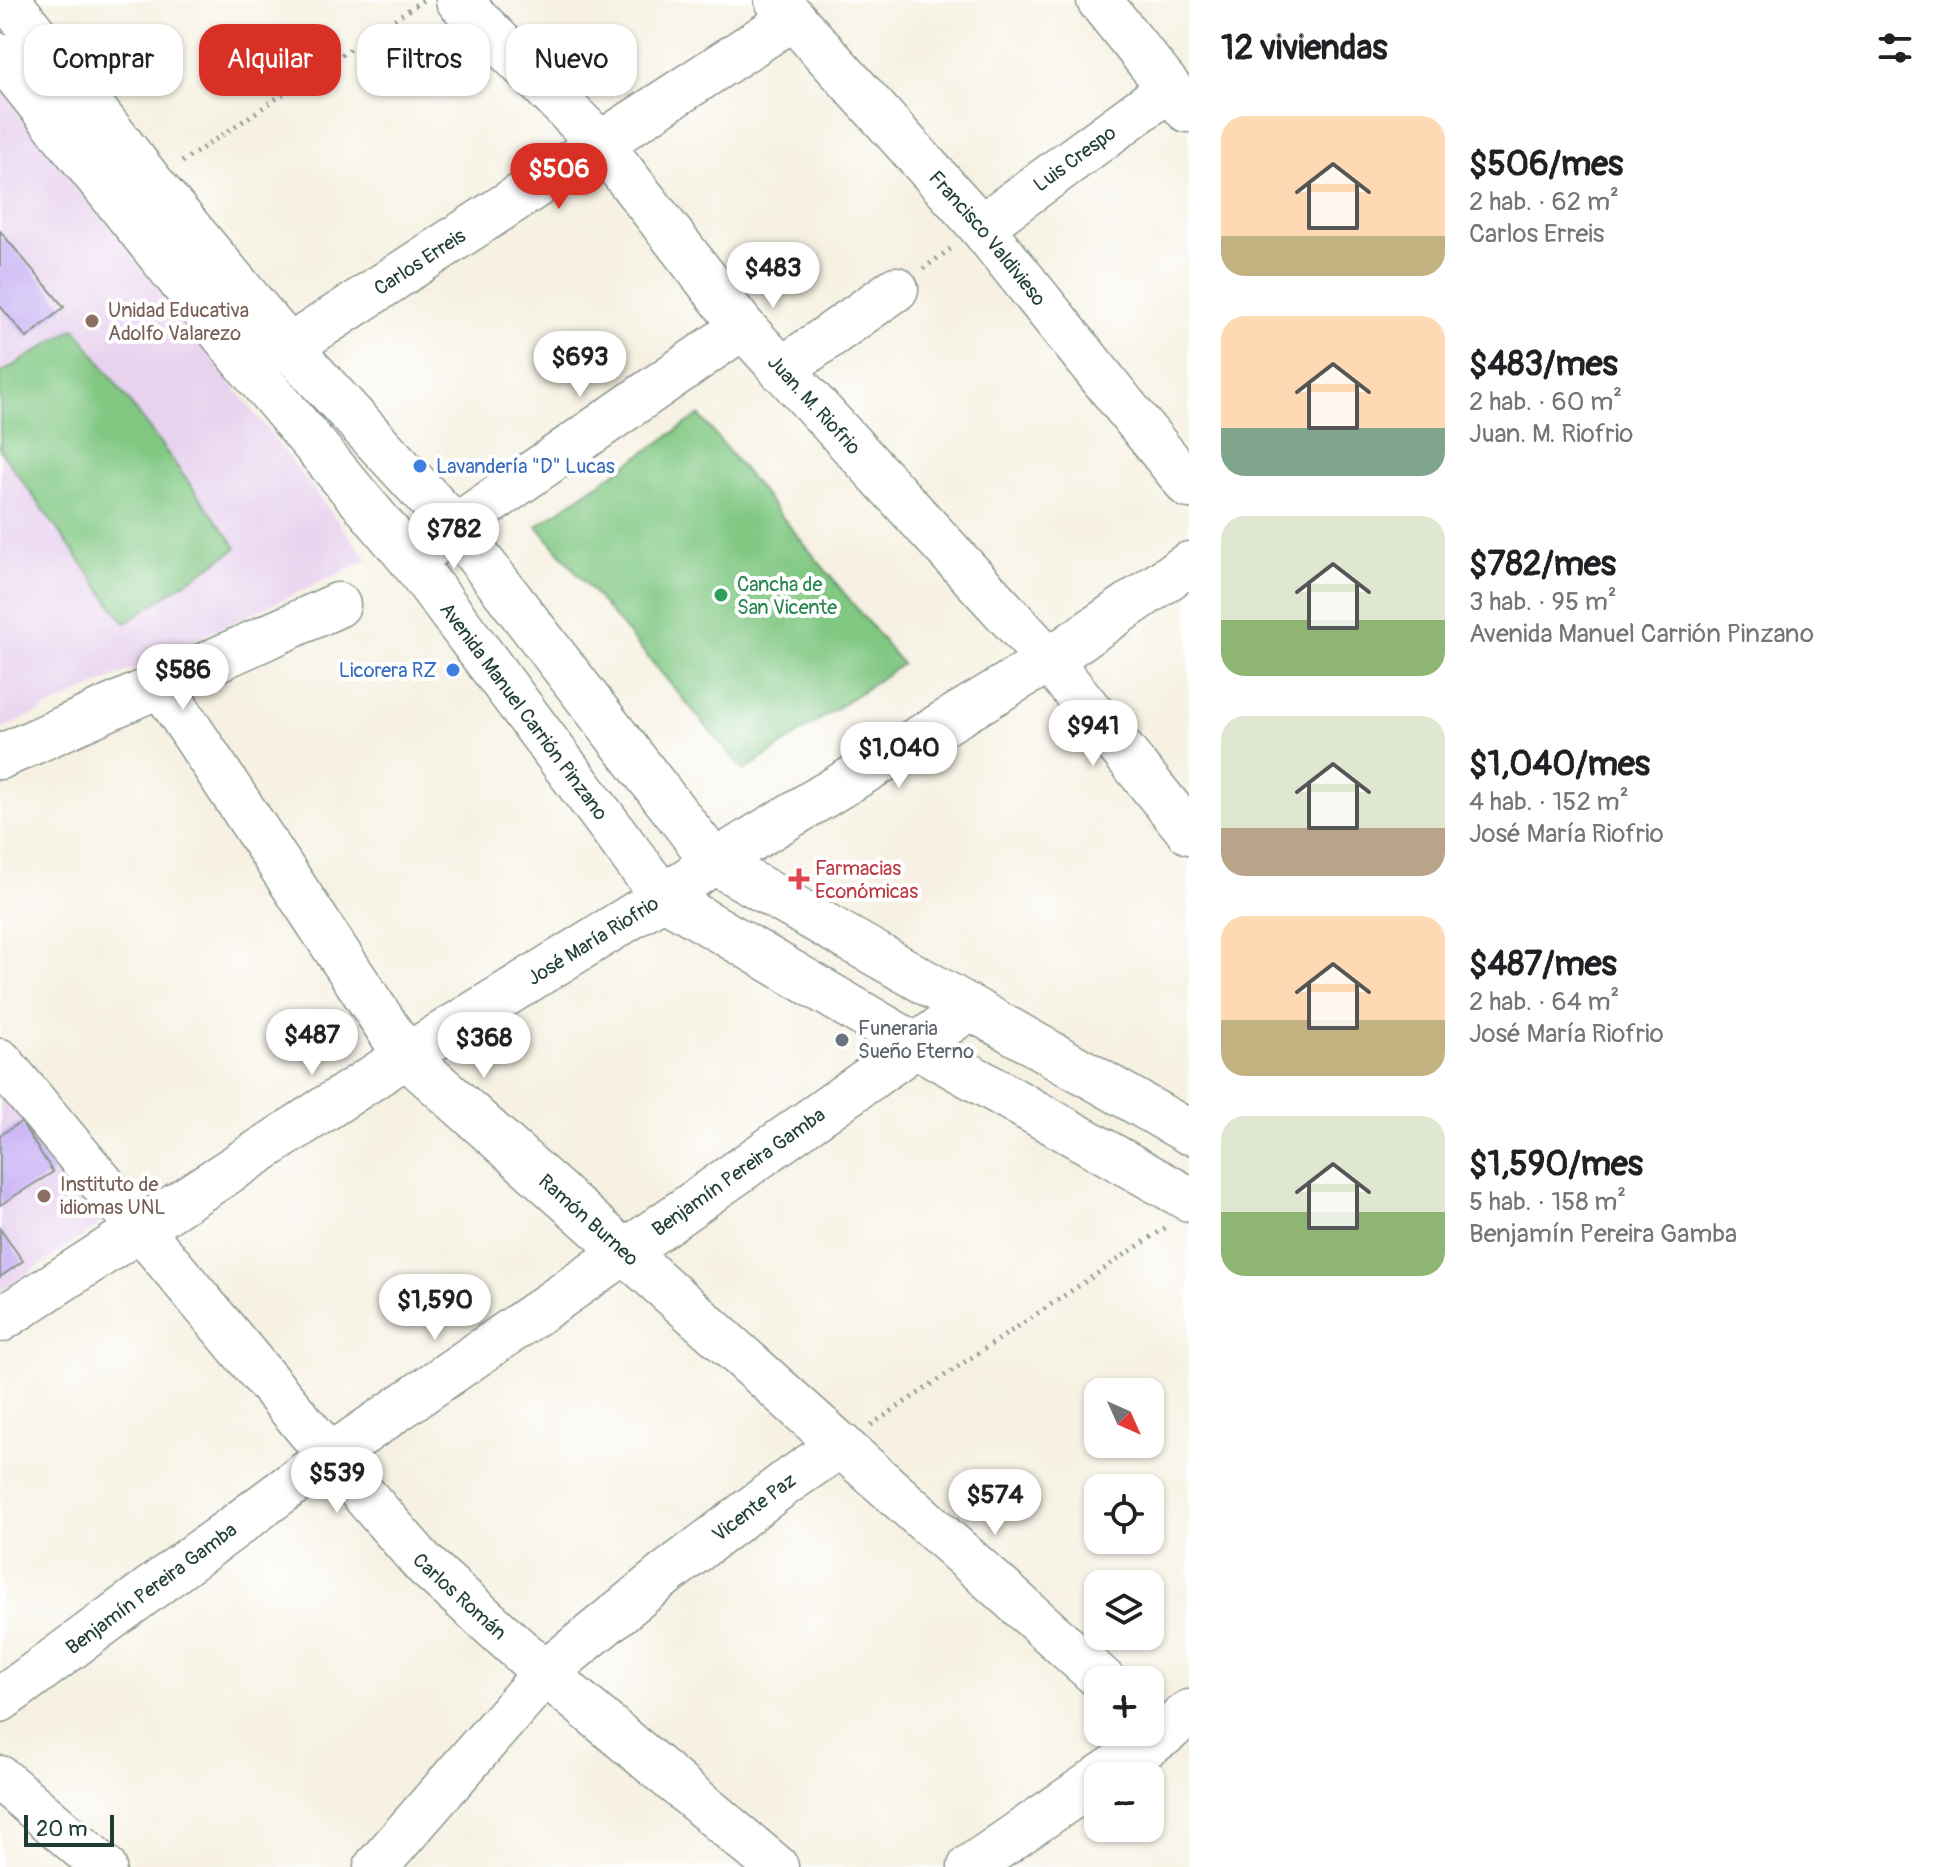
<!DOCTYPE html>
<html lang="es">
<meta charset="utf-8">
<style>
body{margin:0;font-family:Pangolin,sans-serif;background:#f6f6f6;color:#202124;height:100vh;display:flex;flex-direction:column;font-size:30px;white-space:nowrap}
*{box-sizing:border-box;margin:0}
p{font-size:26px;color:#757577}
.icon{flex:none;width:44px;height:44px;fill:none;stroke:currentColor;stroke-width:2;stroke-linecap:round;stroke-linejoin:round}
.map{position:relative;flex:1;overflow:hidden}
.sheet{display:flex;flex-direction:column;background:#fff;width:760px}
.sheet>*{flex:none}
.hud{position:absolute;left:24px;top:24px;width:760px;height:72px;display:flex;gap:16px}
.needle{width:52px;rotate:135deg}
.tools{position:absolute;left:1084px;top:1378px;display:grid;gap:16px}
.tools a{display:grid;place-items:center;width:80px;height:80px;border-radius:16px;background:#fff;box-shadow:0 2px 6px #0004;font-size:40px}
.scale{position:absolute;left:24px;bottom:20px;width:90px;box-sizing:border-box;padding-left:8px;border:4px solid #1f3d34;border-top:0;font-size:22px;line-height:28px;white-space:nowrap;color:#1f3d34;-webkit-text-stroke:6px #fff;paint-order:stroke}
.price{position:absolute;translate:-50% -68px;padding:0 18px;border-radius:28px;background:#fff;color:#222;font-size:26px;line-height:52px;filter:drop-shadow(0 2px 4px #0008)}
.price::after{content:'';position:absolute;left:50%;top:48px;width:24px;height:18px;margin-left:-12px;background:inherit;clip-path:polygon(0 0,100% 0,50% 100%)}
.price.on{background:#d93025;color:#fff}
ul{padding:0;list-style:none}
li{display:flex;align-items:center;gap:24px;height:200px;padding:0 32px}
li span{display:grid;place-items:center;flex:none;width:224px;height:160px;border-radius:24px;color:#555}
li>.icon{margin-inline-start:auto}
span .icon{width:96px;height:96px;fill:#fffc;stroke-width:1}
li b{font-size:34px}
h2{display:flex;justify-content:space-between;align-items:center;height:96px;padding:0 32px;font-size:34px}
.tag{padding:0 28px;border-radius:24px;background:#fff;box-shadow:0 2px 6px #0004;font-size:28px;line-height:72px}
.tag.on{background:#d93025;color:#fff}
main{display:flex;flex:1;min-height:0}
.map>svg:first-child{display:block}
.built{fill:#e8d2ee}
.green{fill:#81c883;stroke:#50825c;stroke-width:2}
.building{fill:#c5adf4}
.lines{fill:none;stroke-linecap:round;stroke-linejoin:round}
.minor-casing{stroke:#8a978b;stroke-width:47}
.major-casing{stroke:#8a978b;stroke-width:47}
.path{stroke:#8a978b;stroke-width:5;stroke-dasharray:2 6;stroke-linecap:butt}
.minor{stroke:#fff;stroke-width:44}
.major{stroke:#fff;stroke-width:44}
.education-dot{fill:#8d6e63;stroke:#fff;stroke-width:3}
.shop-dot{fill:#3f7fe0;stroke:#fff;stroke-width:3}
.leisure-dot{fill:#2e9e5b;stroke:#fff;stroke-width:3}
.health-dot{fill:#e0444e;stroke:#fff;stroke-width:3}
.worship-dot{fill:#6b7280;stroke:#fff;stroke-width:3}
.labels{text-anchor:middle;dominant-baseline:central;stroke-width:8;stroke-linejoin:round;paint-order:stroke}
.street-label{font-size:20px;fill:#1f3d34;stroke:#fff}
.education-label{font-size:20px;fill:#785e54;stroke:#fff;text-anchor:start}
.shop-label{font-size:20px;fill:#366cbe;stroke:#fff;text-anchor:start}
.leisure-label{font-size:20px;fill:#27864d;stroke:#fff;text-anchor:start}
.health-label{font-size:20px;fill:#be3a42;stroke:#fff;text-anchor:start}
.worship-label{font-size:20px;fill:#5b616d;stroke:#fff;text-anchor:start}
</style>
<main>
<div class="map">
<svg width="1189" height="1867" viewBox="0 0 1189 1867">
<rect width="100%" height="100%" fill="#fff"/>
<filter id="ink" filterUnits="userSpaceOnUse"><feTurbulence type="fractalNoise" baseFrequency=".0125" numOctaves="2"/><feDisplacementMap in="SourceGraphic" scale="16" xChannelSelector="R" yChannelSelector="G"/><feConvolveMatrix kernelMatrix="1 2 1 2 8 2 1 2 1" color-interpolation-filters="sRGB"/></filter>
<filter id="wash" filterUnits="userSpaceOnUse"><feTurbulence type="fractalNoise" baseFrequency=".006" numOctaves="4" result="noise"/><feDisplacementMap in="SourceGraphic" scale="32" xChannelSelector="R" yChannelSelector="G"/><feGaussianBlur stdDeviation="1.8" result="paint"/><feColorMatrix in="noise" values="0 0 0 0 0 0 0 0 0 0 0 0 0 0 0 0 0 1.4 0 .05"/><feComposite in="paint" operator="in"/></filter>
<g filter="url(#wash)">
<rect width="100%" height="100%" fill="#f6f1e2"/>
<path class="built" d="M0,83L368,560L0,730Z
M0,1088L107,1220L0,1292Z"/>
<path class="green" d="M75,328L237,548L125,623L0,450V374Z
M699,415L902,664L744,771L537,526Z"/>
<g id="blocks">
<path class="building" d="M0,231L64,307L27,338L0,306Z
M21,1122L53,1172L0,1205V1135Z
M0,1229L23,1261L0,1277Z"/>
</g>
</g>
<g filter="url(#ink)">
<use href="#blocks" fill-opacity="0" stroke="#8a978b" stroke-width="2"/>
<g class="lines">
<g class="minor-casing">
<g id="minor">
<path id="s1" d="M458,0L601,144L743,327L1049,660L1189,832"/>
<path id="s2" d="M777,0L981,227L1189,486"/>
<path d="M1099,0L1187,110"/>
<path id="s3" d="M981,227L1169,89"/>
<path id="s4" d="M289,347L793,18"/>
<path d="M781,370L896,289"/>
<path d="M412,561L455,527L743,327"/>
<path id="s5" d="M161,685L406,1056L1103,1680"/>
<path d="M0,757L338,605"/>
<path id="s6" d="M0,1061L330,1456L423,1563L545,1673L776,1867"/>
<path id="s7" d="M0,1320L406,1056L663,897L714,862L1049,660L1189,564"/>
<path id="s8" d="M0,1700L330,1456L625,1252L969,1008"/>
<path d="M1102,1776L1164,1734L1189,1712"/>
<path d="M0,1778L104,1867"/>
<path id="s9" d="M376,1867L545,1673L667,1573L784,1484L841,1445"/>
<path d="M970,1867L1098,1779"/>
</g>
</g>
<g class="major-casing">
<g id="major">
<path d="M8,0L151,182L289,347L455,527L714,862L1189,1132"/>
<path id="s10" d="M0,55L249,367L412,561L663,897L915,1045L1189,1199"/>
</g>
</g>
<path class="path" d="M182,162L423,0
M923,269L953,247
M871,1425L1165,1228"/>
<use href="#minor" class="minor"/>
<use href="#major" class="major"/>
</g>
</g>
<g class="education-dot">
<circle cx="92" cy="321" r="8"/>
<circle cx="44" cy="1196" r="8"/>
</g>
<g class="shop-dot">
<circle cx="420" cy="466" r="8"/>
<circle cx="453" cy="670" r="8"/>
</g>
<circle class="leisure-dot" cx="721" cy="595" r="8"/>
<path class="health-dot" d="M795 867h8v8h8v8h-8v8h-8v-8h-8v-8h8z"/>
<circle class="worship-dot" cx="842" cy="1040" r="8"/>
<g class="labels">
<g class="street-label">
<text stroke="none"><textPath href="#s3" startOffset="116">Luis Crespo</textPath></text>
<text stroke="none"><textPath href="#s2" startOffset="318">Francisco Valdivieso</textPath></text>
<text stroke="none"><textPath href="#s4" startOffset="156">Carlos Erreis</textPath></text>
<text stroke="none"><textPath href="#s1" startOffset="540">Juan. M. Riofrio</textPath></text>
<text stroke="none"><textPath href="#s10" startOffset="840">Avenida Manuel Carrión Pinzano</textPath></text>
<text stroke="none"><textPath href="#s7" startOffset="704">José María Riofrio</textPath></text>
<text stroke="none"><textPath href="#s8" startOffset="908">Benjamín Pereira Gamba</textPath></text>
<text stroke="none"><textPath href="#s5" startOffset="690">Ramón Burneo</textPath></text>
<text stroke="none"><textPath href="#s9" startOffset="524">Vicente Paz</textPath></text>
<text stroke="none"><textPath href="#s8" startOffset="188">Benjamín Pereira Gamba</textPath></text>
<text stroke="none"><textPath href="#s6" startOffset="706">Carlos Román</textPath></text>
</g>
<g class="education-label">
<text x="108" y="310">Unidad Educativa<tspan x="108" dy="23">Adolfo Valarezo</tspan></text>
<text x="60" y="1184">Instituto de<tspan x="60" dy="23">idiomas UNL</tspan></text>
</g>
<g class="shop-label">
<text x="436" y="466">Lavandería "D" Lucas</text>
<text x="437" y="670" text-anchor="end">Licorera RZ</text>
</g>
<g class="leisure-label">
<text x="737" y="584">Cancha de<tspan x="737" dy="23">San Vicente</tspan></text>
</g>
<g class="health-label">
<text x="815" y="868">Farmacias<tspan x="815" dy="23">Económicas</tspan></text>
</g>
<g class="worship-label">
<text x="858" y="1028">Funeraria<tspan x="858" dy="23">Sueño Eterno</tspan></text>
</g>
</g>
</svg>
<div class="tools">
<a><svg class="needle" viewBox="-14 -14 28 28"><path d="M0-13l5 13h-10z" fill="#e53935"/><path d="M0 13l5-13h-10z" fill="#757577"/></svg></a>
<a><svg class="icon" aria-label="locate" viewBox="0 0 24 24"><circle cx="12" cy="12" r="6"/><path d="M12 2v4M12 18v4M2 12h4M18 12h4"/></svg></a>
<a><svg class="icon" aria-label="layers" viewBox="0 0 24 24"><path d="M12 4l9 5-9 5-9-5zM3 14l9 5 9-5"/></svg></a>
<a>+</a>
<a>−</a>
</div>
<div class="scale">20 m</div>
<b class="price on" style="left:559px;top:211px">$506</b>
<b class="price" style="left:773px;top:310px">$483</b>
<b class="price" style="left:580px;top:399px">$693</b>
<b class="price" style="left:454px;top:571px">$782</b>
<b class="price" style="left:183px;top:712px">$586</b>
<b class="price" style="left:1093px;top:768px">$941</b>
<b class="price" style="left:899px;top:790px">$1,040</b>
<b class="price" style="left:312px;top:1077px">$487</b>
<b class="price" style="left:484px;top:1080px">$368</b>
<b class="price" style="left:435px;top:1342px">$1,590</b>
<b class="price" style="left:337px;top:1515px">$539</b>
<b class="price" style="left:995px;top:1537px">$574</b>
<div class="hud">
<a class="tag">Comprar</a>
<a class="tag on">Alquilar</a>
<a class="tag">Filtros</a>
<a class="tag">Nuevo</a>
</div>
</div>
<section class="sheet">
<h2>12 viviendas<svg class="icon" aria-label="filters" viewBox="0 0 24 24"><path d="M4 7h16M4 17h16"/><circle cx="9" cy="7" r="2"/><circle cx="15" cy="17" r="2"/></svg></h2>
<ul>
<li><span style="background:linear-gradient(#ffd9b3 75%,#c2b280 0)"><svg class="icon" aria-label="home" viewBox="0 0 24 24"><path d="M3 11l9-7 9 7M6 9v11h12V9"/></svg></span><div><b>$506/mes</b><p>2 hab. · 62 m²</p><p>Carlos Erreis</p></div></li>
<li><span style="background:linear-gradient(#ffd9b3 70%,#7fa58c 0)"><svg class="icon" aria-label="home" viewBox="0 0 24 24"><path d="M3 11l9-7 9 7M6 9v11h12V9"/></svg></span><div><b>$483/mes</b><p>2 hab. · 60 m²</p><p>Juan. M. Riofrio</p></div></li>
<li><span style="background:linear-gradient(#dfe7d0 65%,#8fb573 0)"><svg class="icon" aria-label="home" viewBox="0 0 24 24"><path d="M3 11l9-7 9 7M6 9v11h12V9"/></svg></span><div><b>$782/mes</b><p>3 hab. · 95 m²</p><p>Avenida Manuel Carrión Pinzano</p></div></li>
<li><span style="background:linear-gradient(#dfe7d0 70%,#b9a48a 0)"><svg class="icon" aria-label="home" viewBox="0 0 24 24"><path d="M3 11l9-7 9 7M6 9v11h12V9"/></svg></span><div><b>$1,040/mes</b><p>4 hab. · 152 m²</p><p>José María Riofrio</p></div></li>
<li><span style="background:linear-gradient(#ffd9b3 65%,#c2b280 0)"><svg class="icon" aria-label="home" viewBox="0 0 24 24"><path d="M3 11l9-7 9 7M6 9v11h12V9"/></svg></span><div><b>$487/mes</b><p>2 hab. · 64 m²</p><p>José María Riofrio</p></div></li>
<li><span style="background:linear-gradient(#dfe7d0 60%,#8fb573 0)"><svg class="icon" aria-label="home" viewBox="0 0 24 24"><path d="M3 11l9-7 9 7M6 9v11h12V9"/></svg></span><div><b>$1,590/mes</b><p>5 hab. · 158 m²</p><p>Benjamín Pereira Gamba</p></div></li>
</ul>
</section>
</main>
